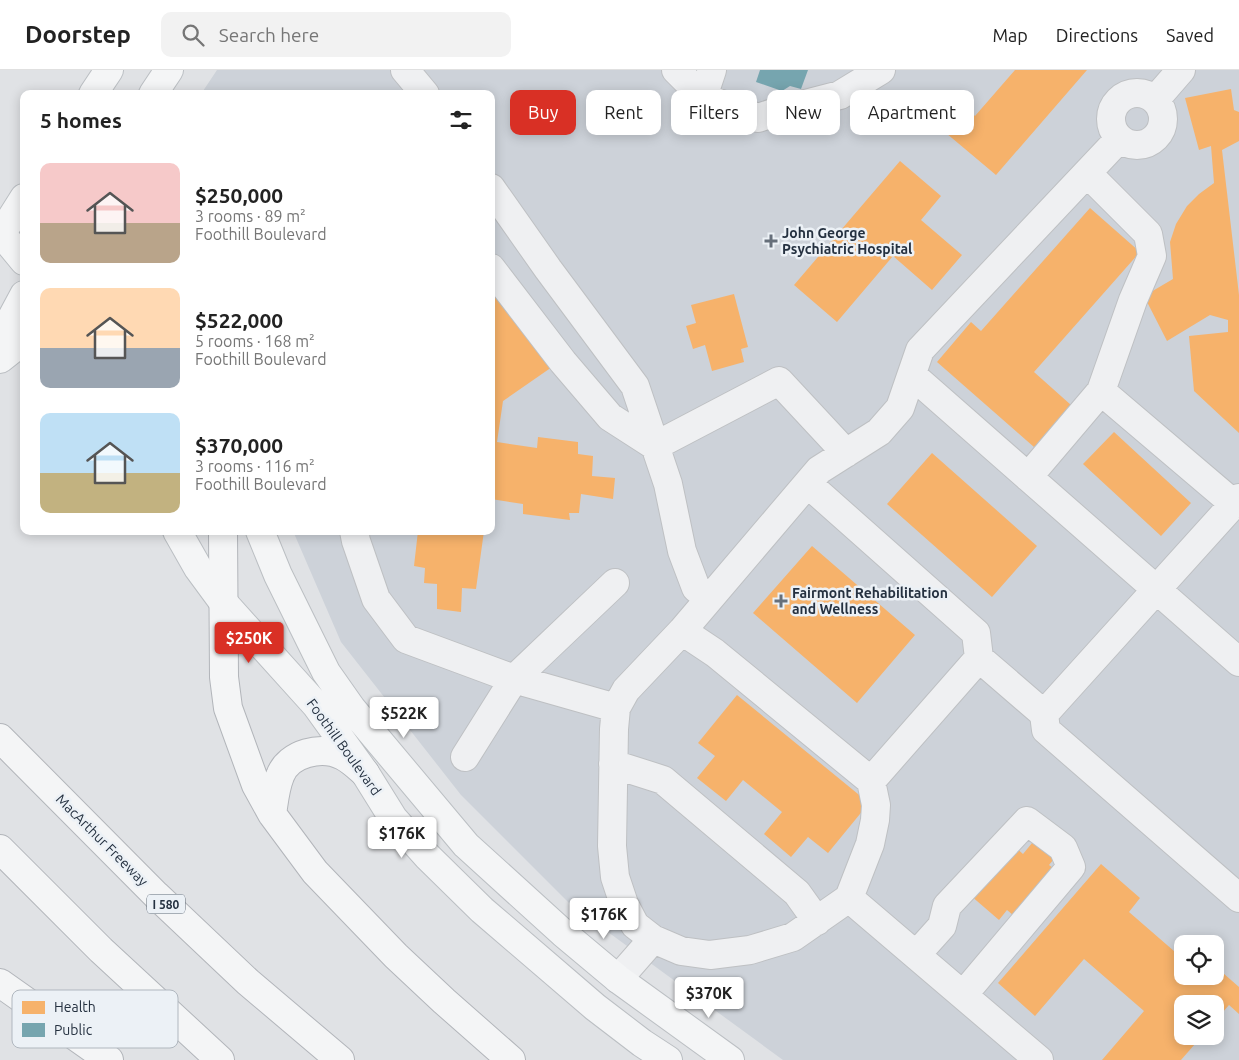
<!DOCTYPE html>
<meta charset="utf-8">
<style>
body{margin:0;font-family:Ubuntu,sans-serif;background:#f2f2f2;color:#222;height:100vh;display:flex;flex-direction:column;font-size:19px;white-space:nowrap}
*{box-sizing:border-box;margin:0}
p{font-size:16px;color:#767676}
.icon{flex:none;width:28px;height:28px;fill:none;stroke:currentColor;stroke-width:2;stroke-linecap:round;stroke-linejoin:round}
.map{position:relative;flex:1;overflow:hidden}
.panel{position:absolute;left:20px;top:20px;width:475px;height:445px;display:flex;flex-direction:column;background:#fff;border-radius:10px;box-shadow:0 2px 12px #0003}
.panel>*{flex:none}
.hud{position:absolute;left:510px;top:20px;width:475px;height:45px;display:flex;gap:10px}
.buttons{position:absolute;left:1174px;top:865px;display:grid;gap:10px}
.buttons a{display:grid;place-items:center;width:50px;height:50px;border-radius:10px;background:#fff;box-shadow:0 2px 12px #0003;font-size:25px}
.price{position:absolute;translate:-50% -42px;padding:0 11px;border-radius:5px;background:#fff;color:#222;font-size:16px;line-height:32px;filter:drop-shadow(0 1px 2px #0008)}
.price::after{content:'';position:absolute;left:50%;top:30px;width:15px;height:11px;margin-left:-8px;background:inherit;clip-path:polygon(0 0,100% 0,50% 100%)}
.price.active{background:#d93025;color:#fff}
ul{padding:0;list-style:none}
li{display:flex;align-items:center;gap:15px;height:125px;padding:0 20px}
li span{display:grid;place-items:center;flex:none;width:140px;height:100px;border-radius:10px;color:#555}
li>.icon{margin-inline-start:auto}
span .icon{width:60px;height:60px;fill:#fffc;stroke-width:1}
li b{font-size:21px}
h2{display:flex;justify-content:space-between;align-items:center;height:60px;padding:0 20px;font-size:21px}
.chip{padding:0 18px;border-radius:10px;background:#fff;box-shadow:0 2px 12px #0003;font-size:18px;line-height:45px}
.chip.active{background:#d93025;color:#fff}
header{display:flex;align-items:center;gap:30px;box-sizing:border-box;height:70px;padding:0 25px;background:#fff;border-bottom:1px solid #e0e0e0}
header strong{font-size:24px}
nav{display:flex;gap:28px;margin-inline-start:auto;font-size:18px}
.search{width:350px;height:45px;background:#f2f2f2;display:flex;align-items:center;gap:12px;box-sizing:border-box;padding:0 18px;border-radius:10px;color:#767676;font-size:19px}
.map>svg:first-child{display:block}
.built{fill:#cdd2d9;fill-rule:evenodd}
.health{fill:#f6b26b}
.public{fill:#76a5af}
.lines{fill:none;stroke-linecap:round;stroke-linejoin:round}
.minor-casing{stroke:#bec0c3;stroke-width:30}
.major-casing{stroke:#bbbfc3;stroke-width:30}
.highway-casing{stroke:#b2b5ba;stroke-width:30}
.minor{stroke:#eff0f2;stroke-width:28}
.major{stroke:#f4f5f6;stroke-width:28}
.highway{stroke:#f4f5f6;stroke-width:28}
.poi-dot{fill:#666f7a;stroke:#ecf1f6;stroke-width:2}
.labels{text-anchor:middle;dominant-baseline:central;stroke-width:5;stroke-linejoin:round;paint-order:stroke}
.shield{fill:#ecf1f6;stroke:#616b77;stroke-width:1}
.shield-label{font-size:12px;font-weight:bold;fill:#253140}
.poi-label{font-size:14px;font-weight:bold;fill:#253140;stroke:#ecf1f6;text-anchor:start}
.street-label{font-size:14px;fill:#253140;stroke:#ecf1f6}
.key{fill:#ecf1f6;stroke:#b0b7bf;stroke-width:1}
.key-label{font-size:14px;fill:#253140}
</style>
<header>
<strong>Doorstep</strong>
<div class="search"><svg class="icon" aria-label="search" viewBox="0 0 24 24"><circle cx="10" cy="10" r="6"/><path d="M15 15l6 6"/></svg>Search here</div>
<nav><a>Map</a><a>Directions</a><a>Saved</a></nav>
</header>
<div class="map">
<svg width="1239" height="990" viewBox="0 0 1239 990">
<rect width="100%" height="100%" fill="#e0e2e5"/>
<path class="built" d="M217,0H1239V990H783L571,835L461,725L341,572L293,461H491V24H201ZM1182,874H1215V906H1182ZM1182,934H1215V966H1182Z"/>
<path class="health" d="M1015,0H1087L996,105L946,63L967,39L975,46Z
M1231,19L1234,40L1239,42V71L1222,80L1239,225V363L1194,321L1189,266L1228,262V250L1210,245L1167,271L1144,226L1173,209L1170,172L1176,154L1187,136L1199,124L1214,113L1211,76L1199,80L1185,28Z
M900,91L941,126L921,150L962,185L932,220L893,186L837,252L794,215Z
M1090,138L1140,182L1034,302L1071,335L1034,377L937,292L971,252L981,261Z
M734,224L748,277L741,279L744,292L712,301L705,275L693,279L686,256L696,253L691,235Z
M498,226L552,297L503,331L497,372L537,378L538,367L578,372V384L593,386L592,406L615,408L613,429L581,424L579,443H569L570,450L523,444V434L491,429V231Z
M1114,362L1191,433L1161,466L1083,394Z
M932,383L1037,476L992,527L887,434Z
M418,461H484L476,519L462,518L461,542L437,539V514L424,513L425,498L414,496Z
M812,476L915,565L857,633L753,543Z
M737,625L869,733L828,783L808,767L791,787L764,764L782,742L743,710L726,731L697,708L715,686L698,673Z
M1037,767L1058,784L1049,795L1060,803L1020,851L1007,840L999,850L970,825L1012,774L1023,784Z
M1101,794L1140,828L1129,842L1182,888V906H1215V896L1239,917V944L1229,935L1215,951V934H1182V966H1202L1181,990H1102L1144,941L1084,889L1035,946L998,913Z"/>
<path class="public" d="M760,0H808L801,19L790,16L782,21L756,12Z"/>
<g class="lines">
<g class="minor-casing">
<path id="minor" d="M405,0L425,24
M676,0L703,27L758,48L782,40L840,25L881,0
M1111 49a26 26 0 1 1 52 0a26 26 0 1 1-52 0Z
M703,27L712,0
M1155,30L1181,0
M491,118L548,199L635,316L668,414L682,481L696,518L708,528
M491,198L563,292L610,347L655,376L779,311L846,383
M912,305L1239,592
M1101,321L1234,434
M1028,407L1101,321L1133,230L1152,186L1148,164L1087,103
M808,414L976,563L979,588L1044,644L1046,660L1239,828
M354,461L356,471L376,529L406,569L514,609L616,638
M682,561L715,583L871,711L876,735L875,750L870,774L849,828L793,867L750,880L710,885L681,881L653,869L635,855L624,834L615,807L612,776L614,659L616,638L626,620L682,561L819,400L879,362L900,338L920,280L1119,69
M1044,644L1239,428
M465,687L514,609L615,513
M613,694L663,710L797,823L817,851
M871,711L979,588
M849,828L1039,990
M916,885L942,856L947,836L1027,751L1063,778L1071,797L963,925
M618,909L653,869"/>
</g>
<g class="major-casing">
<path id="major" d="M93,24L109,0
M153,24L169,0
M0,162L24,191
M0,166L24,128
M0,270L24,225
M0,289L24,270
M177,461L198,498L223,532L316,635L365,703L393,748L427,786L482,840L595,937L642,973L668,990
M260,461L278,505L326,602L352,639L466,775L563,863L618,909L730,990"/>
</g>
<g class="highway-casing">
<path id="highway" d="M223,461L224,607L228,638L256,715L272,744L315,802L396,886L444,931L511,990
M0,668L156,825L248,912L340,990
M272,744C274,732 275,718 280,706C288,683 322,675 343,686C351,690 358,697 365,703
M0,779L101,880L220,990
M0,913L109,990"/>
</g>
<use href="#minor" class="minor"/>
<use href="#major" class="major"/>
<use href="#highway" class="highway"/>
</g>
<g class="poi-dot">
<path d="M768.5 163.5h5v5h5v5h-5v5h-5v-5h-5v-5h5z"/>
<path d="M778.5 523.5h5v5h5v5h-5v5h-5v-5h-5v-5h5z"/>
</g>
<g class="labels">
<rect class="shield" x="147" y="824.5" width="38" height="19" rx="4"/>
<g class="shield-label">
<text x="166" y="834">I 580</text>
</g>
<g class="poi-label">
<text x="782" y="163">John George<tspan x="782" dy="16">Psychiatric Hospital</tspan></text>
<text x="792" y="523">Fairmont Rehabilitation<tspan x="792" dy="16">and Wellness</tspan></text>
</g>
<g class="street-label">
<text transform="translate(344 677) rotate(54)">Foothill Boulevard</text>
<text transform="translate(102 770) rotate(45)">MacArthur Freeway</text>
</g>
</g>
<rect x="12" y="920" width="166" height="58" rx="8" class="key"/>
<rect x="22" y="931" width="23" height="13" fill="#f6b26b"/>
<rect x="22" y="953" width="23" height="14" fill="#76a5af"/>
<g class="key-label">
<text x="54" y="942">Health</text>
<text x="54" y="965">Public</text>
</g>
</svg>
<div class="buttons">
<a><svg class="icon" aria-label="locate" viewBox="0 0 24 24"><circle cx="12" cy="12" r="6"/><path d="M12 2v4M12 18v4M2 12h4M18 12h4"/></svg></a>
<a><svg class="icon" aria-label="layers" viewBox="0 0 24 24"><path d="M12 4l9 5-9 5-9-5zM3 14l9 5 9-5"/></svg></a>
</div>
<b class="price active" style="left:249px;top:594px">$250K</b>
<b class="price" style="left:404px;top:669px">$522K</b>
<b class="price" style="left:402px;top:789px">$176K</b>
<b class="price" style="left:604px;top:870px">$176K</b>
<b class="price" style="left:709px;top:949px">$370K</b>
<div class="hud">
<a class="chip active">Buy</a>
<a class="chip">Rent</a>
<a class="chip">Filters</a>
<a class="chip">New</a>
<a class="chip">Apartment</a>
</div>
<section class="panel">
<h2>5 homes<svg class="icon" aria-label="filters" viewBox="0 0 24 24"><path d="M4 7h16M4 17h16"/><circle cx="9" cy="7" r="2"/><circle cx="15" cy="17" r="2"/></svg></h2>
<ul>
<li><span style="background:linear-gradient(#f6c9c9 60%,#b9a48a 0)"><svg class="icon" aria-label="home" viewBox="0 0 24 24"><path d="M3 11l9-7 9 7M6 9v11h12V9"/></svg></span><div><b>$250,000</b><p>3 rooms · 89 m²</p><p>Foothill Boulevard</p></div></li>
<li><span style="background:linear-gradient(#ffd9b3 60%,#9aa5b1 0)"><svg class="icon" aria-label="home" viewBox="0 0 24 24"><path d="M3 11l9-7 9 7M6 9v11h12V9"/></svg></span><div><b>$522,000</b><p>5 rooms · 168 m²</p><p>Foothill Boulevard</p></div></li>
<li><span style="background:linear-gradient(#bfe0f5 60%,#c2b280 0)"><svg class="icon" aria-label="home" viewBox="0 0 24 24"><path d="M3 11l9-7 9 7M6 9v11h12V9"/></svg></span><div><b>$370,000</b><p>3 rooms · 116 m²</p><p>Foothill Boulevard</p></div></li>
</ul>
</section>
</div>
